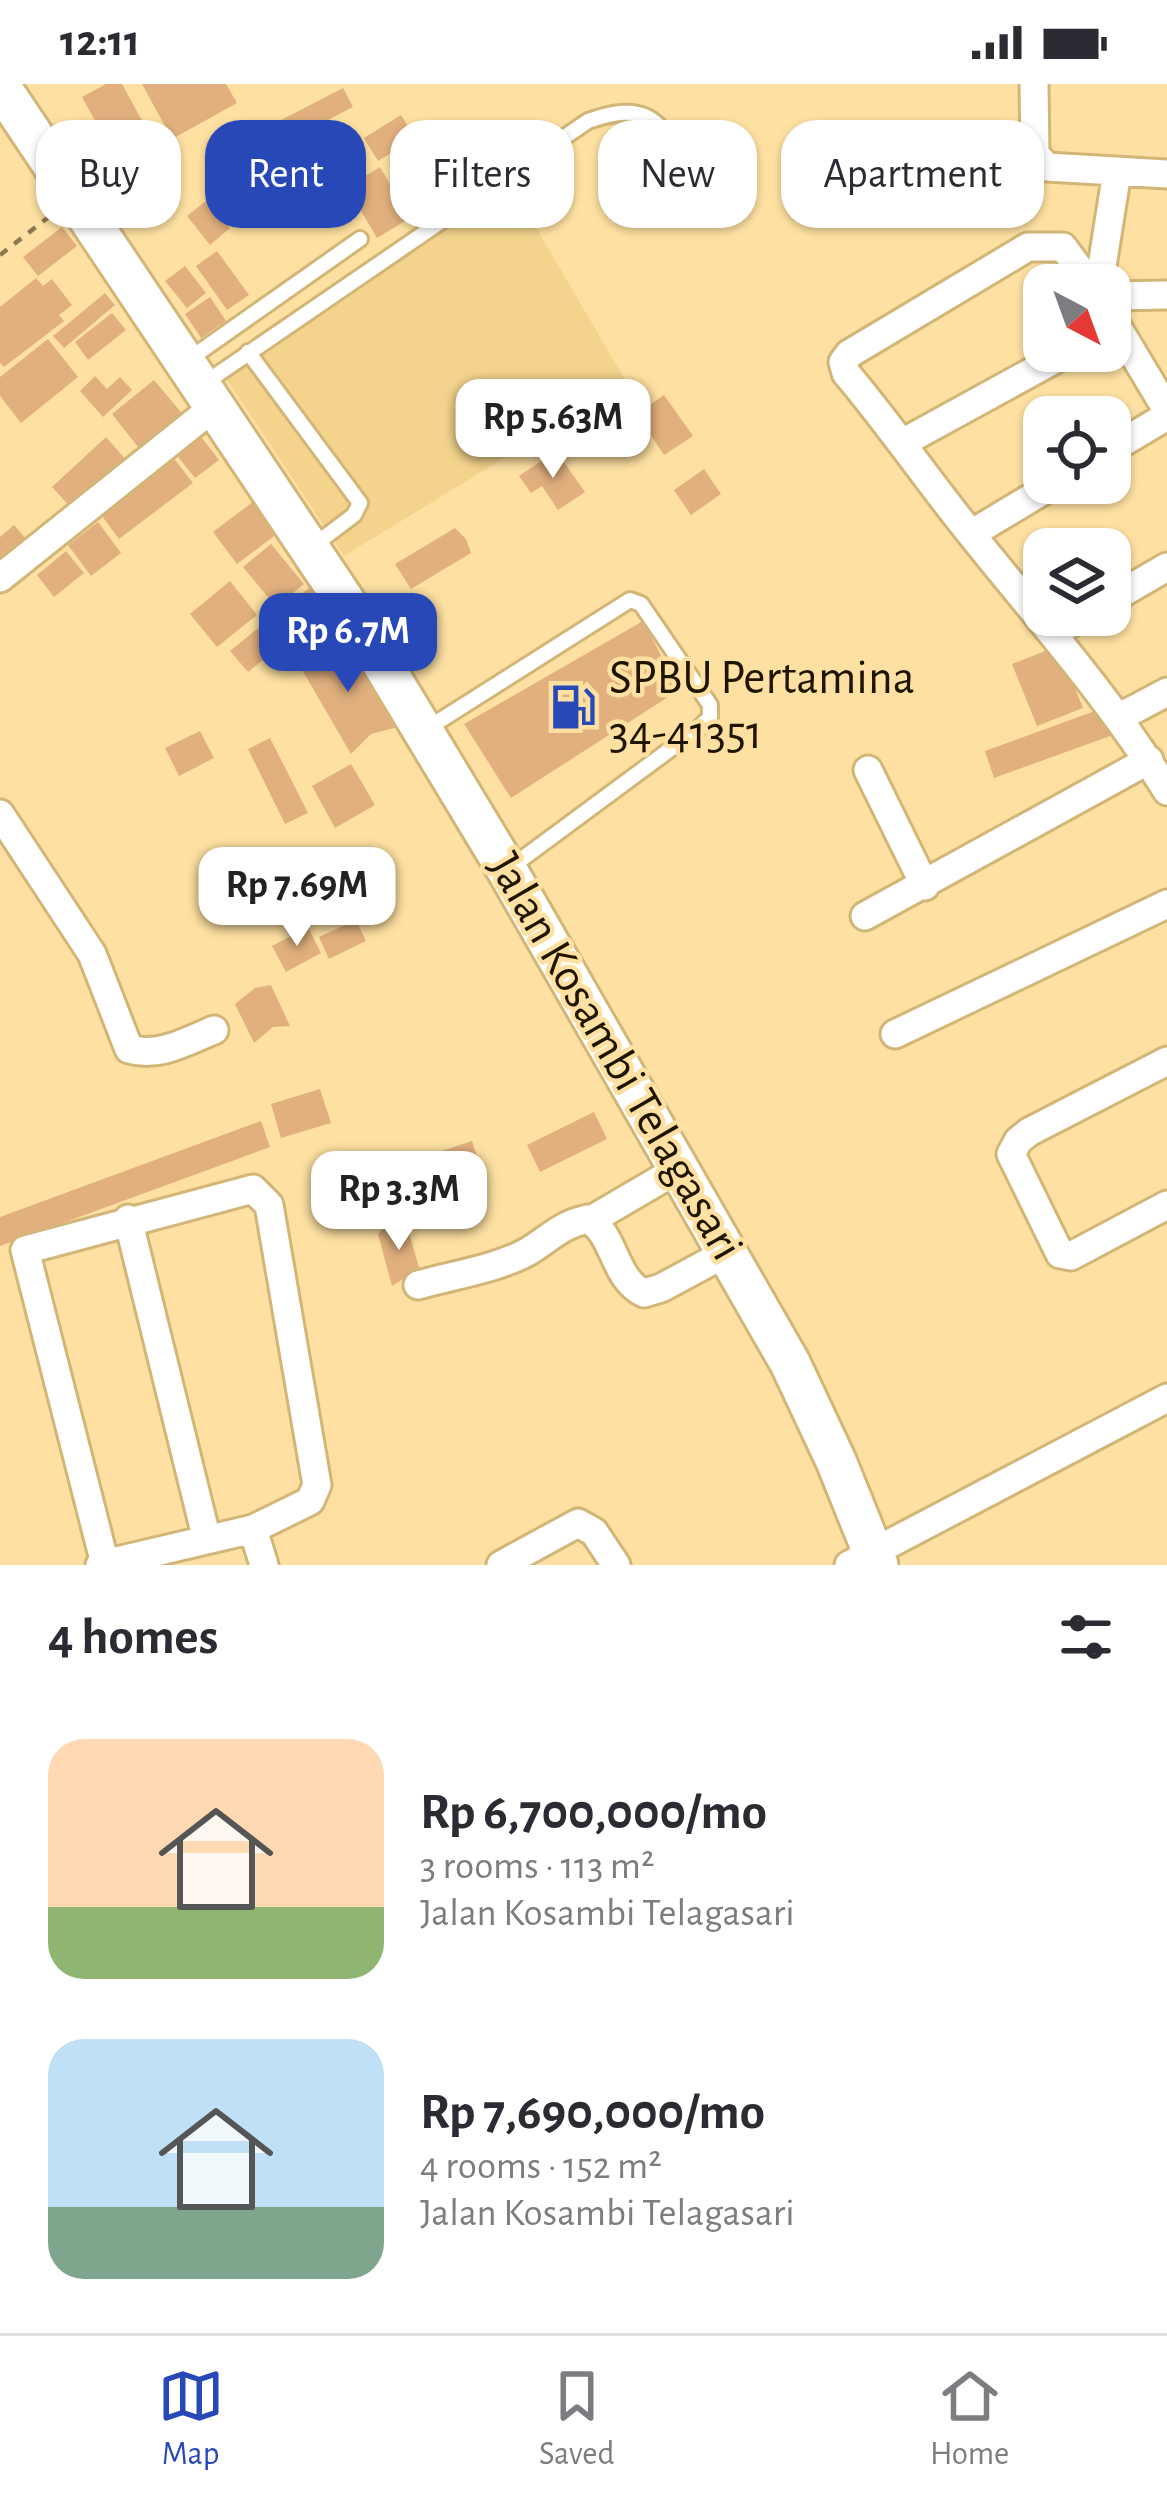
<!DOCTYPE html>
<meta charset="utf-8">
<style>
body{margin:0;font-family:"Alegreya Sans",sans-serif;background:#f2f2f3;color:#2b2b33;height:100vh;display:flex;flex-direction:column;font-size:45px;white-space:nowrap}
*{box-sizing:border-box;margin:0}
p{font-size:39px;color:#7c7c81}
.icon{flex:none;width:66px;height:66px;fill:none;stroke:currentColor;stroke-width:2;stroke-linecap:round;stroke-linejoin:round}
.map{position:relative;height:1481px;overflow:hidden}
.panel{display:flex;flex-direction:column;background:#fff;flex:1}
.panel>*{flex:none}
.guide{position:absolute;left:36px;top:36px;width:1095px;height:108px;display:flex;gap:24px}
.needle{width:78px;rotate:139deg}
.controls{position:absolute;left:1023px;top:180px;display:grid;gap:24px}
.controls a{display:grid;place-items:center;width:108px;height:108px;border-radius:24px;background:#fff;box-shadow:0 3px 9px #0004;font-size:60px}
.price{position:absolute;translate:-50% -102px;padding:0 27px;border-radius:24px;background:#fff;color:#222;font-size:39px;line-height:78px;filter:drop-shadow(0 3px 6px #0008)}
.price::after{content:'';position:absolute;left:50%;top:72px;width:36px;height:27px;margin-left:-18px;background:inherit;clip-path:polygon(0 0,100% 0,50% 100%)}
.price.current{background:#2848b8;color:#fff}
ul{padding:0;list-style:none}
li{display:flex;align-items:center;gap:36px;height:300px;padding:0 48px}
li span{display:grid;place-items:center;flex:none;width:336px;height:240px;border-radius:36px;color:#555}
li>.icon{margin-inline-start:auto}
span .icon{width:144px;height:144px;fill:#fffc;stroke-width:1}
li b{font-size:51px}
h2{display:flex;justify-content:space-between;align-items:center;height:144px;padding:0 48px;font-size:51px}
.tag{padding:0 42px;border-radius:36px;background:#fff;box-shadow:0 3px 9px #0004;font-size:42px;line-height:108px}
.tag.current{background:#2848b8;color:#fff}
.status{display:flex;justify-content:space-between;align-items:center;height:84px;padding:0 60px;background:#fff;direction:ltr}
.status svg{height:33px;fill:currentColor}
.dock{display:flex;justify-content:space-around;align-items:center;height:168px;border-top:3px solid #e1e1e2;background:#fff;font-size:33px;color:#7c7c81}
.dock a{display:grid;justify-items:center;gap:6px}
.dock .current{color:#2848b8}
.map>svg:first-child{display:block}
.built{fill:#f4d48d}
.building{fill:#e1b07e}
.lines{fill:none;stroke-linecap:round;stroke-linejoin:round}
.lane-casing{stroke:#d2b678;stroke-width:20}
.street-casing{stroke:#d2b678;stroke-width:33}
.secondary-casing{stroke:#d2b678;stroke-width:45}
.path{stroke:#8d7950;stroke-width:4.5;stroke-dasharray:9 9;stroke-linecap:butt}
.lane{stroke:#fff;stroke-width:14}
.street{stroke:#fff;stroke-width:27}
.secondary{stroke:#fff;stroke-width:39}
.labels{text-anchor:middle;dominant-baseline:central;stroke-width:9;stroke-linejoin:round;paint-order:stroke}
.poi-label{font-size:48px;fill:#1e1400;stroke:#fee1a2;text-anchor:start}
.street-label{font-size:48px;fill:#1e1400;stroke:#fee1a2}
</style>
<div class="status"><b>12:11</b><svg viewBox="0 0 49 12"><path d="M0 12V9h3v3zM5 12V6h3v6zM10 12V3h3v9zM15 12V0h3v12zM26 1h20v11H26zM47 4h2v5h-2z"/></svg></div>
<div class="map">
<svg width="1167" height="1481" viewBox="0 0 1167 1481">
<rect width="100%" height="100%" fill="#fee1a2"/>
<path class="built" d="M502,85L627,299L344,472L219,284Z"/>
<path class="building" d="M106,0H122L179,104L143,124L82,13Z
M142,0H226L237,19L172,55Z
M343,4L353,23L241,81L231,62Z
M401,31L415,54L378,77L364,54Z
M338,50L362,89L327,112L301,73Z
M103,61L120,90L101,101L84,73Z
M380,83L410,134L377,154L347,103Z
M207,116L230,144L210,161L187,132Z
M62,143L77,162L38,192L23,173Z
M217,167L249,211L227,226L196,182Z
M185,182L206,209L187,224L165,197Z
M36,194L43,202L52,195L72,221L59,231L64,237L4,283L0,279V223Z
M105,209L115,221L64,264L53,252Z
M210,213L226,237L201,254L185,230Z
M112,229L126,246L88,276L75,258Z
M48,255L78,293L21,339L0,312V293Z
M95,292L107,305L120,293L132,306L103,333L80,307Z
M154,296L185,333L142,368L112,330Z
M664,311L693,352L664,371L648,347L639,353L627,336Z
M195,345L219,376L195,394L171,364Z
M106,353L127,377L73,426L52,403Z
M556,367L585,408L558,426L542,402L531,409L519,392Z
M169,368L193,399L119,455L96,424Z
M704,385L721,410L691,431L674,406Z
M254,417L278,449L237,480L213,448Z
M98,438L121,469L91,492L68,461Z
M14,441L33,463L0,491V453Z
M455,444L466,455L471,469L411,505L395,480Z
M271,460L304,500L276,523L243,483Z
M66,467L84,489L54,513L37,491Z
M230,497L257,531L217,563L190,530Z
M311,503L331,531L291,559L271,531Z
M268,536L285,558L248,588L230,567Z
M643,537L679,606L511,714L464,640Z
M347,557L398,643L371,650L351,670L301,584L323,567Z
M1058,562L1083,624L1037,642L1012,580Z
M1103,624L1113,651L994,694L985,667Z
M200,647L214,674L179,692L165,664Z
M270,654L308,729L285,740L248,665Z
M351,680L375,721L335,744L312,702Z
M356,836L366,857L329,875L319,853Z
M308,843L321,869L286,888L272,862Z
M271,901L290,942L273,943L254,959L235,920L255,904Z
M320,1005L331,1039L281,1054L271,1020Z
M594,1028L607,1055L540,1088L527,1061Z
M261,1037L270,1063L0,1162V1133Z
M472,1057L481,1085L446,1097L436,1069Z
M391,1137L407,1142L422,1194L408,1192L392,1202L378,1150Z"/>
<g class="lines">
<g class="lane-casing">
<path id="lane" d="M248,268L360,419L354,431L313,462
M188,276L360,155
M202,301L588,37C654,14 660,41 694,92
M425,646L630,516L641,520L710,621V633L699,644L511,783"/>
</g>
<g class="street-casing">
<path id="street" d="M1034,0L1035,70L1047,83L1167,90
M1091,201L1063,163H1028L849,270L843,278L846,289C890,341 928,397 971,450C1038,534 1110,614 1167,707
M1099,201L1117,88
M1110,212L1167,211
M1110,231L1167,326
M904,358L1070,267
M1110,366L1167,332
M971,450L1056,399
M0,494L214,323
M1110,516L1167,483
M1054,549L1084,531
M1118,634L1167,608
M868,686L925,802
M0,730L92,870L129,965C159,974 187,957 214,946
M865,832L1149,676
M895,950L1167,820
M1167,977L1029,1048L1018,1057L1011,1070L1060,1170L1071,1172L1167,1121
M128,1135L207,1456
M593,1135L680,1084
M418,1201C453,1191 497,1185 529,1167C550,1154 562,1140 588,1135C615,1150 614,1196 644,1209L661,1204L728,1168
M105,1480L25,1166L253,1105L269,1121L317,1401L310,1417L253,1445
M100,1481L253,1445L264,1481
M501,1481L578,1439L594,1448L616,1481
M849,1481L1167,1314"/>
</g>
<g class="secondary-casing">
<path id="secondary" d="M0,2L344,516L507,786L790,1279L836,1377L878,1481"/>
</g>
<path class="path" d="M0,171L50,132"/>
<use href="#lane" class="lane"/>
<use href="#street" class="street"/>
<use href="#secondary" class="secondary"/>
</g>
<defs>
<g id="fuel-bare" transform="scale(3.6)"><path d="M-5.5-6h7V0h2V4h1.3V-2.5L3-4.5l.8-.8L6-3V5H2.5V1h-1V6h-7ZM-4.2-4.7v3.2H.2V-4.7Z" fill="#2848b8" stroke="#fee1a2" stroke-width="2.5" paint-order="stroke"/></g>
</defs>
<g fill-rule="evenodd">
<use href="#fuel-bare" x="573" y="623"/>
</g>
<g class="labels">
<g class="poi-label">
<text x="609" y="595">SPBU Pertamina<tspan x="609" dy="55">34-41351</tspan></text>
</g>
<g class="street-label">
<text transform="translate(615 973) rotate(60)">Jalan Kosambi Telagasari</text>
</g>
</g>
</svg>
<div class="controls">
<a><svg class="needle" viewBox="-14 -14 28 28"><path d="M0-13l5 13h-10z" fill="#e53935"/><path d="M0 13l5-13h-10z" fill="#7c7c81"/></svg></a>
<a><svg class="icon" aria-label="locate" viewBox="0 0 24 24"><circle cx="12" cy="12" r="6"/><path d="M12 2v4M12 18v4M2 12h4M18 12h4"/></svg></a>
<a><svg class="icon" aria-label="layers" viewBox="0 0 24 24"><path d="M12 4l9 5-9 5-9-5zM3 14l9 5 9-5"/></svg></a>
</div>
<b class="price" style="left:553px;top:397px">Rp 5.63M</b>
<b class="price current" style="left:348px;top:611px">Rp 6.7M</b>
<b class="price" style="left:297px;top:865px">Rp 7.69M</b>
<b class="price" style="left:399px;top:1169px">Rp 3.3M</b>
<div class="guide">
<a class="tag">Buy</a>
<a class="tag current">Rent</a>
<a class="tag">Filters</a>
<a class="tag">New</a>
<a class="tag">Apartment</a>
</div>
</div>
<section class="panel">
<h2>4 homes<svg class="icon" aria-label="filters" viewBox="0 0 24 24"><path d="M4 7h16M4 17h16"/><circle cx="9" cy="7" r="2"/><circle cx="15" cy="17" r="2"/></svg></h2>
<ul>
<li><span style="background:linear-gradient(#ffd9b3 70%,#8fb573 0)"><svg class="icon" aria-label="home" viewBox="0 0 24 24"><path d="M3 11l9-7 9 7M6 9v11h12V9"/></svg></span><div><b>Rp 6,700,000/mo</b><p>3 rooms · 113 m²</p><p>Jalan Kosambi Telagasari</p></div></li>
<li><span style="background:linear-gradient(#bfe0f5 70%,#7fa58c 0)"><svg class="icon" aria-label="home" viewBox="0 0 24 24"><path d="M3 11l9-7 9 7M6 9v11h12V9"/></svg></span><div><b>Rp 7,690,000/mo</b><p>4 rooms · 152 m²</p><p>Jalan Kosambi Telagasari</p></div></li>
</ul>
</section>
<nav class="dock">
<a class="current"><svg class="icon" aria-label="map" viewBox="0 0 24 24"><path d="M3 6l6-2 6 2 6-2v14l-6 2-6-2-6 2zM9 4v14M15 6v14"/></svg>Map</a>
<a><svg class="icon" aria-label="saved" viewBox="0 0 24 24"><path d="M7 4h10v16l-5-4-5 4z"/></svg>Saved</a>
<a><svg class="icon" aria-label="home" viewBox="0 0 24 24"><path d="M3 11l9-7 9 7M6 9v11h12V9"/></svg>Home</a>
</nav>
